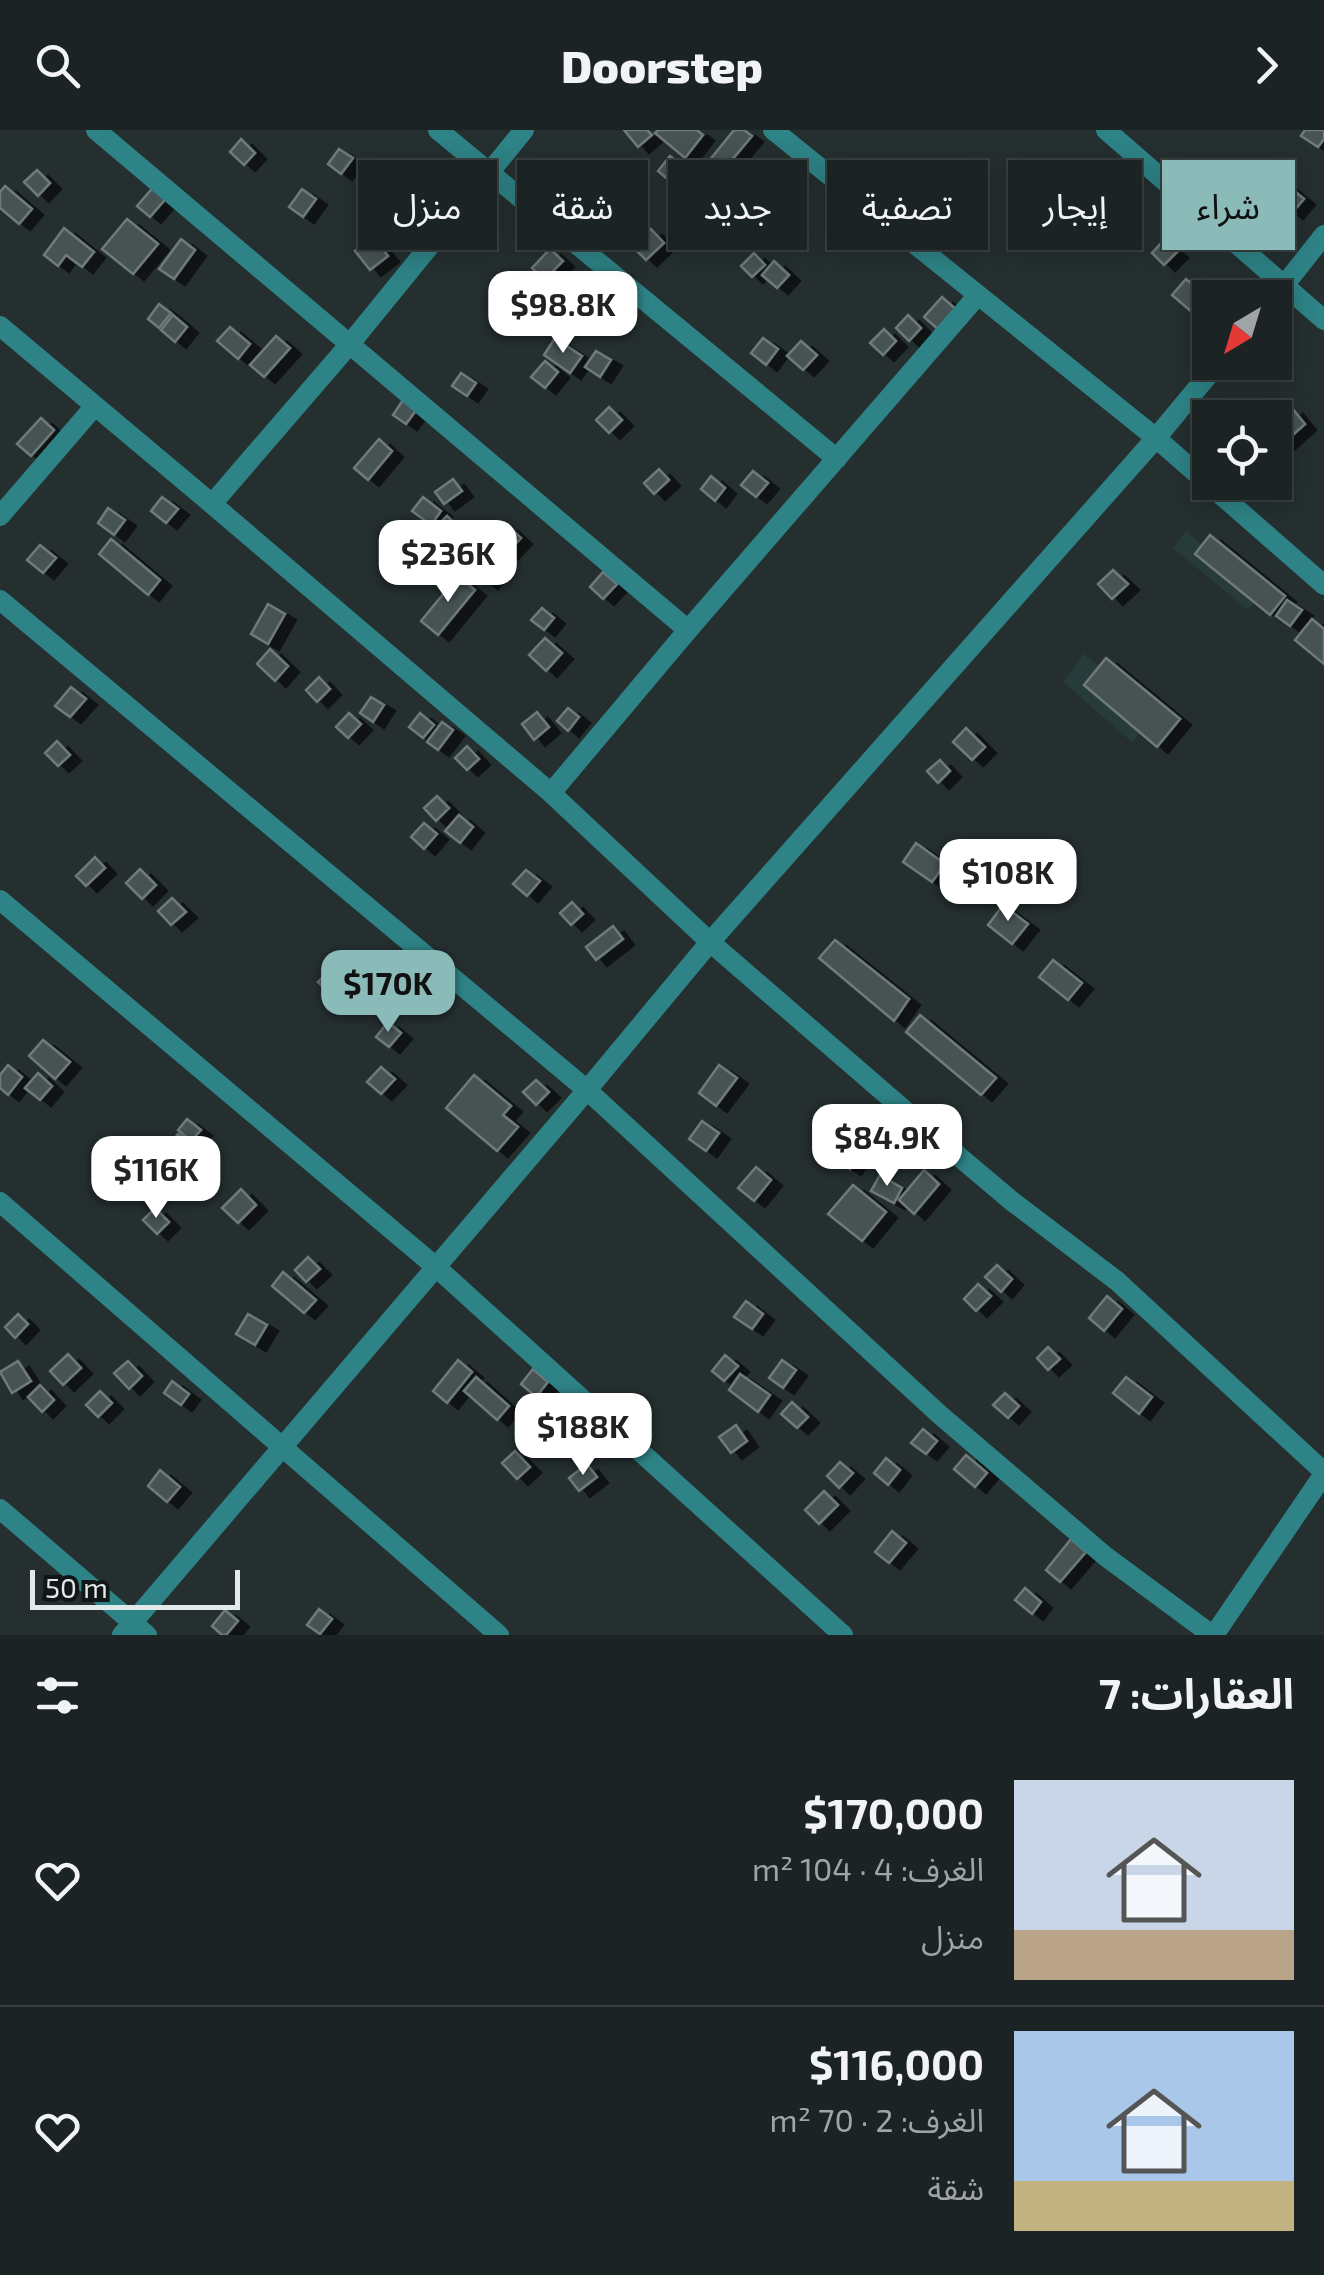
<!DOCTYPE html>
<html lang="ar">
<meta charset="utf-8">
<style>
body{margin:0;font-family:"Exo 2","Noto Sans Arabic",sans-serif;background:#292f31;color:#f1f3f6;direction:rtl;height:100vh;display:flex;flex-direction:column;font-size:38px;white-space:nowrap}
*{box-sizing:border-box;margin:0}
p{font-size:32px;color:#a0a4a6}
.icon{flex:none;width:55px;height:55px;fill:none;stroke:currentColor;stroke-width:2;stroke-linecap:round;stroke-linejoin:round}
.map{position:relative;height:1505px;overflow:hidden;direction:ltr}
.side{display:flex;flex-direction:column;background:#1c2324;flex:1}
.side>*{flex:none}
.hud{position:absolute;left:30px;top:30px;width:1265px;height:90px;direction:rtl;display:flex;gap:20px}
.needle{width:65px;rotate:218deg}
.fabs{position:absolute;left:1192px;top:150px;display:grid;gap:20px}
.fabs a{display:grid;place-items:center;width:100px;height:100px;border-radius:0px;background:#1c2324;box-shadow:0 5px 25px #0003,0 0 0 2px #3a4041;font-size:50px}
.scale{position:absolute;left:30px;bottom:25px;width:210px;box-sizing:border-box;padding-left:10px;border:5px solid #e2e9e9;border-top:0;font-size:28px;line-height:35px;white-space:nowrap;color:#e2e9e9;-webkit-text-stroke:8px #121616;paint-order:stroke}
.price{position:absolute;translate:-50% -85px;padding:0 22px;border-radius:20px;background:#fff;color:#222;font-size:32px;line-height:65px;filter:drop-shadow(0 2px 5px #0008)}
.price::after{content:'';position:absolute;left:50%;top:60px;width:30px;height:22px;margin-left:-15px;background:inherit;clip-path:polygon(0 0,100% 0,50% 100%)}
.price.on{background:#8bbbb9;color:#111}
ul{padding:0;list-style:none}
li{display:flex;align-items:center;gap:30px;height:250px;padding:0 30px}
li+li{border-top:2px solid #3a4041}
li span{display:grid;place-items:center;flex:none;width:280px;height:200px;border-radius:0px;color:#555}
li>.icon{margin-inline-start:auto}
span .icon{width:120px;height:120px;fill:#fffc;stroke-width:1}
li b{font-size:42px}
h2{display:flex;justify-content:space-between;align-items:center;height:120px;padding:0 30px;font-size:42px}
.tag{padding:0 35px;border-radius:0px;background:#1c2324;box-shadow:0 5px 25px #0003,0 0 0 2px #3a4041;font-size:35px;line-height:90px}
.tag.on{background:#8bbbb9;color:#111}
header{display:flex;justify-content:space-between;align-items:center;height:130px;padding:0 30px;background:#1c2324;font-size:45px;font-weight:800}
.map>svg:first-child{display:block}
.built{fill:#273b3b}
.building{fill:#475253;stroke:#6e7a7b;stroke-width:2.5;filter:url(#shadow)}
.lines{fill:none;stroke-linecap:round;stroke-linejoin:round}
.minor{stroke:#2e8386;stroke-width:20}
</style>
<header><svg class="icon" aria-label="forward" viewBox="0 0 24 24"><path d="M9 5l7 7-7 7"/></svg>Doorstep<svg class="icon" aria-label="search" viewBox="0 0 24 24"><circle cx="10" cy="10" r="6"/><path d="M15 15l6 6"/></svg></header>
<div class="map">
<svg width="1324" height="1505" viewBox="0 0 1324 1505">
<defs>
<filter id="shadow"><feDropShadow dx="11" dy="6" stdDeviation="0" flood-color="#0009"/></filter>
</defs>
<rect width="100%" height="100%" fill="#252f30"/>
<path class="built" d="M1186,401L1261,465L1248,480L1173,418Z
M1084,524L1159,584L1132,612L1063,552Z"/>
<path class="building" d="M624,0H647L652,5L638,17Z
M658,0H697L703,5L685,28L655,3Z
M734,0H744L752,6L696,73L658,41L670,26L696,47Z
M1305,0H1324V9L1318,17L1301,6Z
M241,9L255,23L244,35L230,22Z
M339,19L353,28L341,44L328,34Z
M928,32L941,48L926,61L913,44Z
M599,38L615,48L606,63L590,54Z
M37,40L50,53L38,66L24,52Z
M1279,48L1304,69L1292,83L1267,62Z
M370,51L385,60L377,73L362,64Z
M156,54L169,65L150,87L137,76Z
M5,56L32,79L19,94L0,78V62Z
M302,59L316,69L303,87L289,77Z
M735,66L748,77L738,90L724,80Z
M408,72L421,81L409,97L397,89Z
M127,89L158,114L133,144L102,119Z
M64,98L94,122L82,137L66,125L58,136L44,125Z
M651,99L664,113L646,130L632,116Z
M373,107L388,126L370,140L355,121Z
M181,109L195,120L174,149L159,139Z
M1164,110L1177,122L1164,135L1152,123Z
M550,119L563,131L544,150L532,138Z
M754,123L765,135L752,147L741,136Z
M774,131L789,145L777,158L762,145Z
M1186,149L1210,169V177L1200,189L1172,165Z
M942,167L958,181L940,201L924,187Z
M159,174L171,183L159,198L148,189Z
M173,185L187,197L175,212L161,200Z
M908,185L921,198L909,211L896,198Z
M230,197L250,214L238,229L217,211Z
M884,199L896,211L883,225L870,213Z
M276,206L290,218L264,247L250,235Z
M555,208L582,226L570,243L544,225Z
M763,208L778,219L766,235L751,223Z
M801,211L817,225L803,240L787,226Z
M596,221L611,230L600,247L585,237Z
M545,231L558,242L545,258L531,247Z
M461,243L476,253L467,266L452,256Z
M403,270L417,279L406,294L393,285Z
M609,277L622,290L609,303L596,290Z
M1292,278L1305,294L1275,321V293Z
M41,288L54,300L31,326L17,314Z
M379,309L392,321L368,350L354,338Z
M659,339L669,350L654,364L644,353Z
M753,341L768,353L756,367L741,355Z
M711,346L725,358L715,371L701,359Z
M453,349L462,361L444,374L435,362Z
M162,367L178,379L166,393L151,381Z
M423,367L441,381L431,395L412,381Z
M108,378L125,390L114,405L98,393Z
M447,386L460,399L444,414L431,402Z
M507,395L521,408L507,423L493,411Z
M1210,405L1285,466L1270,485L1195,424Z
M111,409L160,450L148,465L99,424Z
M464,412L480,422L470,437L454,427Z
M40,415L56,428L43,443L27,430Z
M433,417L445,431L434,441L421,428Z
M487,424L501,436L487,453L473,442Z
M1113,440L1128,454L1112,469L1098,454Z
M603,442L617,454L603,469L590,457Z
M458,446L475,460L438,505L421,491Z
M1287,470L1302,480L1290,496L1276,486Z
M268,474L285,484L268,514L251,504Z
M542,478L554,488L544,500L531,490Z
M1312,489L1324,499V534L1295,510Z
M545,508L562,523L546,541L529,525Z
M270,519L288,536L275,551L257,534Z
M1106,528L1180,589L1157,617L1084,555Z
M319,547L330,559L317,572L306,560Z
M71,557L86,569L70,587L55,576Z
M371,567L384,575L373,592L360,583Z
M568,578L579,587L568,601L557,591Z
M537,582L549,597L534,610L522,594Z
M349,583L361,594L348,608L336,597Z
M420,583L434,595L423,608L409,597Z
M442,592L453,600L438,620L427,612Z
M966,598L985,617L972,630L953,612Z
M57,611L70,625L58,636L45,623Z
M467,616L479,629L467,640L455,628Z
M940,630L950,641L938,653L927,641Z
M437,666L449,678L436,691L424,678Z
M459,685L473,697L460,713L445,701Z
M424,693L437,704L424,719L411,707Z
M916,713L945,734L932,752L903,732Z
M95,727L105,738L86,756L76,746Z
M140,739L156,755L142,769L126,753Z
M526,740L540,751L527,766L513,754Z
M172,768L186,782L171,795L158,781Z
M572,772L583,784L571,795L560,783Z
M1003,775L1028,794L1012,814L988,795Z
M613,796L623,809L596,830L586,817Z
M835,810L909,869L894,891L819,828Z
M1053,830L1082,853L1068,870L1039,847Z
M330,840L342,852L330,864L318,852Z
M920,885L996,948L981,965L906,902Z
M388,892L401,903L389,917L376,907Z
M43,910L70,932L55,949L29,926Z
M8,935L22,947L8,965L0,958V945Z
M719,935L737,948L716,976L699,963Z
M381,937L395,949L381,964L367,952Z
M38,943L52,956L40,970L25,958Z
M474,945L511,976L503,985L518,997L497,1021L446,978Z
M536,950L549,962L536,975L523,962Z
M187,989L201,1000L191,1011L178,1000Z
M702,991L719,1003L706,1021L689,1009Z
M178,1004L189,1012L174,1032L163,1023Z
M846,1015L860,1024L850,1039L836,1030Z
M756,1037L771,1050L754,1071L738,1058Z
M924,1040L939,1054L914,1084L899,1070Z
M880,1045L902,1058L894,1073L871,1061Z
M853,1055L886,1082L862,1111L828,1084Z
M241,1059L256,1075L238,1093L222,1078Z
M155,1078L169,1092L157,1104L143,1090Z
M308,1127L320,1139L306,1152L295,1140Z
M997,1135L1012,1149L1001,1162L985,1147Z
M283,1142L316,1170L304,1183L272,1156Z
M978,1154L991,1166L976,1181L964,1169Z
M1107,1166L1122,1179L1104,1201L1089,1188Z
M746,1171L763,1184L752,1199L734,1187Z
M18,1184L28,1194L15,1208L5,1197Z
M248,1184L267,1195L255,1215L236,1204Z
M1048,1217L1060,1229L1048,1240L1037,1228Z
M68,1224L81,1238L63,1255L50,1241Z
M725,1225L738,1236L724,1251L712,1241Z
M458,1230L472,1242L447,1273L433,1261Z
M782,1230L796,1240L783,1258L769,1248Z
M18,1231L31,1251L12,1263L0,1242Z
M128,1231L142,1246L129,1259L114,1243Z
M533,1239L548,1252L536,1267L521,1254Z
M740,1244L770,1265L758,1282L729,1260Z
M476,1247L509,1276L497,1290L464,1261Z
M1126,1247L1152,1267L1139,1284L1113,1263Z
M172,1251L189,1264L181,1275L164,1263Z
M40,1255L54,1270L42,1282L28,1267Z
M100,1261L112,1273L98,1287L86,1275Z
M1005,1263L1019,1276L1008,1288L993,1275Z
M792,1272L808,1287L797,1298L781,1284Z
M736,1295L747,1311L731,1323L719,1307Z
M923,1299L937,1311L926,1324L911,1313Z
M515,1321L530,1337L517,1349L502,1333Z
M966,1325L987,1343L975,1357L954,1339Z
M886,1328L900,1340L888,1355L874,1343Z
M840,1332L853,1343L839,1358L827,1346Z
M587,1334L597,1347L579,1361L569,1348Z
M160,1340L180,1357L167,1372L148,1356Z
M824,1361L838,1375L819,1394L805,1380Z
M892,1401L906,1413L889,1433L875,1422Z
M1071,1409L1086,1422L1060,1452L1046,1440Z
M1025,1458L1041,1472L1032,1484L1015,1470Z
M319,1479L332,1489L320,1504L307,1495Z
M225,1480L238,1491L226,1505H222L212,1496Z"/>
<g class="lines">
<path class="minor" d="M96,0L688,500
M438,0L837,329
M773,0L1156,308L1324,455
M1106,0L1324,190
M1274,168L1324,105
M0,196L212,374L551,663L710,812L924,997L1013,1072L1117,1151L1324,1342
M212,374L349,215L524,0
M0,386L94,277
M0,470L587,960L939,1284L1105,1426L1212,1505
M551,663L688,500L978,165
M0,770L436,1137L843,1505
M0,1072L499,1505
M0,1379L147,1505
M122,1505L587,960L710,812L1156,308L1219,232
M1214,1505L1324,1344"/>
</g>
</svg>
<div class="fabs">
<a><svg class="needle" viewBox="-14 -14 28 28"><path d="M0-13l5 13h-10z" fill="#e53935"/><path d="M0 13l5-13h-10z" fill="#a0a4a6"/></svg></a>
<a><svg class="icon" aria-label="locate" viewBox="0 0 24 24"><circle cx="12" cy="12" r="6"/><path d="M12 2v4M12 18v4M2 12h4M18 12h4"/></svg></a>
</div>
<div class="scale">50 m</div>
<b class="price" style="left:563px;top:226px">$98.8K</b>
<b class="price" style="left:448px;top:475px">$236K</b>
<b class="price" style="left:1008px;top:794px">$108K</b>
<b class="price on" style="left:388px;top:905px">$170K</b>
<b class="price" style="left:887px;top:1059px">$84.9K</b>
<b class="price" style="left:156px;top:1091px">$116K</b>
<b class="price" style="left:583px;top:1348px">$188K</b>
<div class="hud">
<a class="tag on">شراء</a>
<a class="tag">إيجار</a>
<a class="tag">تصفية</a>
<a class="tag">جديد</a>
<a class="tag">شقة</a>
<a class="tag">منزل</a>
</div>
</div>
<section class="side">
<h2>العقارات: 7<svg class="icon" aria-label="filters" viewBox="0 0 24 24"><path d="M4 7h16M4 17h16"/><circle cx="9" cy="7" r="2"/><circle cx="15" cy="17" r="2"/></svg></h2>
<ul>
<li><span style="background:linear-gradient(#c9d6e8 75%,#b9a48a 0)"><svg class="icon" aria-label="home" viewBox="0 0 24 24"><path d="M3 11l9-7 9 7M6 9v11h12V9"/></svg></span><div><b>$170,000</b><p>الغرف: 4 · 104 m²</p><p>منزل</p></div><svg class="icon" aria-label="heart" viewBox="0 0 24 24"><path d="M12 20l-8-8c-3-5 5-10 8-4 3-6 11-1 8 4z"/></svg></li>
<li><span style="background:linear-gradient(#a9c7e8 75%,#c2b280 0)"><svg class="icon" aria-label="home" viewBox="0 0 24 24"><path d="M3 11l9-7 9 7M6 9v11h12V9"/></svg></span><div><b>$116,000</b><p>الغرف: 2 · 70 m²</p><p>شقة</p></div><svg class="icon" aria-label="heart" viewBox="0 0 24 24"><path d="M12 20l-8-8c-3-5 5-10 8-4 3-6 11-1 8 4z"/></svg></li>
</ul>
</section>
